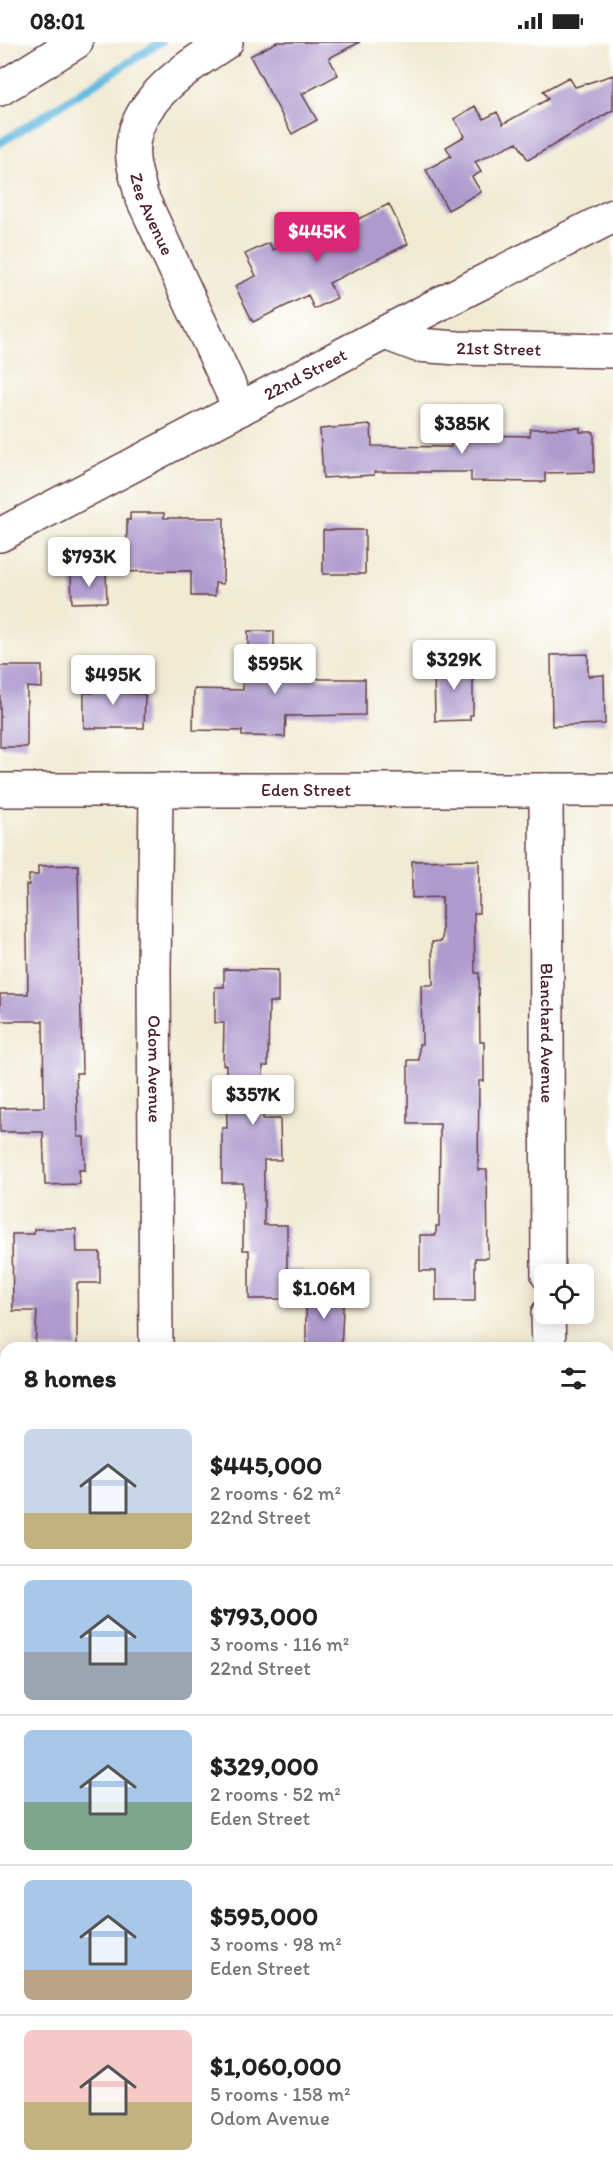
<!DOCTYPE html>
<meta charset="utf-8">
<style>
body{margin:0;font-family:Itim,sans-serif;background:#f6f6f6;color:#222;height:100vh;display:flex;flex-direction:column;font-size:22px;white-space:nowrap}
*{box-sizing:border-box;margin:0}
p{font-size:20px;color:#767676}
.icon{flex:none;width:33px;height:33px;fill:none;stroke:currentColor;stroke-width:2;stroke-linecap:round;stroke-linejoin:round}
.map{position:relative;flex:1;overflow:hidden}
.drawer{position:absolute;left:0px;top:1300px;width:614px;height:836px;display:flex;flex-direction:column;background:#fff;border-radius:18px 18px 0 0;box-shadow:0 3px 15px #0003}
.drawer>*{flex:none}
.buttons{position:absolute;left:534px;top:1222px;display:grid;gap:12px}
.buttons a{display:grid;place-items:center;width:60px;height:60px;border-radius:9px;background:#fff;box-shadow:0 3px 15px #0003;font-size:30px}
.price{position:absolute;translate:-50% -51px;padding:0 14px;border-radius:6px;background:#fff;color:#222;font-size:20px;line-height:39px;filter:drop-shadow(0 2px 3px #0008)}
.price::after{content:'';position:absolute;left:50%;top:36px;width:18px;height:14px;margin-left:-9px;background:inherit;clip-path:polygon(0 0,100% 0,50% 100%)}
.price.on{background:#db2777;color:#fff}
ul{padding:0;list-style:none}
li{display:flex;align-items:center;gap:18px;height:150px;padding:0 24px}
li+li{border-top:2px solid #e0e0e0}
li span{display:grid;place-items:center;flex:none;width:168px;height:120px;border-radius:9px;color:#555}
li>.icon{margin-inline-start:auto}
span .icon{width:72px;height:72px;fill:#fffc;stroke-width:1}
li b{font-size:26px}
h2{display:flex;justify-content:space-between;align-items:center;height:72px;padding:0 24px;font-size:26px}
.status{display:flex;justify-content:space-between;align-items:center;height:42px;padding:0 30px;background:#fff;direction:ltr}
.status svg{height:16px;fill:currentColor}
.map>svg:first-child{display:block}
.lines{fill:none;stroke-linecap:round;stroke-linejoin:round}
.stream{stroke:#61b8de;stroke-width:8}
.building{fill:#ae9acd}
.minor-casing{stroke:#633e44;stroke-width:36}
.minor{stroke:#fff;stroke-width:33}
.labels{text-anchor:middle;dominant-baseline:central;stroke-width:5;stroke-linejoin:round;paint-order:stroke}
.street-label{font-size:18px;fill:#4a1f2b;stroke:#fff}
</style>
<div class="status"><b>08:01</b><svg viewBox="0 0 49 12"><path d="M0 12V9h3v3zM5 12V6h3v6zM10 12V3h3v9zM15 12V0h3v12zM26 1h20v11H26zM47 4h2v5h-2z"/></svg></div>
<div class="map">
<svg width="613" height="2135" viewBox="0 0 613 2135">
<rect width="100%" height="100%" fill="#fff"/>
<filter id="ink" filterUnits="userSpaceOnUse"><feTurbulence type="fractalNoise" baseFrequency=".0167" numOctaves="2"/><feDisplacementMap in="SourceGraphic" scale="12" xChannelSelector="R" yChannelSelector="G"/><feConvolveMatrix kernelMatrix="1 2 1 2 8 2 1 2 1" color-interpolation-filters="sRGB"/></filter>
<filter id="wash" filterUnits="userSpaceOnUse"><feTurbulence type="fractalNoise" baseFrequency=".008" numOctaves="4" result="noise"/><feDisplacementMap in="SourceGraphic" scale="24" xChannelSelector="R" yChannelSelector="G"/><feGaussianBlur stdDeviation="1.35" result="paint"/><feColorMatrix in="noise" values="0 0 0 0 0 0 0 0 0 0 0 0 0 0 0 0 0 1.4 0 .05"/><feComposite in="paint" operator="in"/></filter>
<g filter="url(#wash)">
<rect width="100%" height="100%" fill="#f1ebd4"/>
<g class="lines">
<path class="stream" d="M0,101L161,0"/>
</g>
<g id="blocks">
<path class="building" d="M277,0H360L329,16L338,33L302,52L317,78L292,92L250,14Z
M613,33V68L528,118L517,100L475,120L481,130L472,135L481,150L448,168L426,128L451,114L446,105L465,94L454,77L475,64L484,77L497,70L503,82L548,57L543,49L569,35L575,45Z
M389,162L408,202L329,241L337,256L314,267L308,253L253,280L235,244L256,234L245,212L269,201L273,208L313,189L317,197Z
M371,383L372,404L451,405V399H467L468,393L530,394V387L580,386V390H594V430L545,431V440L471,439V430H374V433L323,436L320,387Z
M130,471H164V476H224L223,542L215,541V554H191V529L106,530V500L127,497V478H130Z
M323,488H365V532H323Z
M106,531L107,560L72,561L71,532Z
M248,589H274V619H315V635L319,637H365V673L286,674L285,695L242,694V689L193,688L194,647L243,648V634H248Z
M588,612V634L604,633L605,682L552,684L551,613Z
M434,621H473V673H470V678L435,679Z
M0,624H42V646L27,645V705H0Z
M94,633L119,634V651L145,652L144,686H84V651H93Z
M479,818V871H474L475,931H479L480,1000H484V1039H479L478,1128H487L488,1216H475V1259H436V1229H420V1193H436V1184H439L440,1082H408V1018H419V1002H422L421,943H433L432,900L442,899V855L412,856V819Z
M78,823L82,1031H76L78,1095H84L85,1128H79L80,1142L45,1143L43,1090H0V1066L44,1065L43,979H0V952H28L26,843H29V833H38V824Z
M224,927L278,928V960H269L268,1024H263V1077H280L281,1118H264V1183H287V1228H303V1257H249V1208H243V1141H222V1086H227L226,1023H223L224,981H215V945H224Z
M34,1187H76L77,1210H100V1241H77V1306H35L37,1269H13L12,1192H34Z
M306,1250H344L341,1306H306Z"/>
</g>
</g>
<g filter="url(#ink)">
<use href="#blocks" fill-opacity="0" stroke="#633e44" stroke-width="1.5"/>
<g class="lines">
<g class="minor-casing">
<g id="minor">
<path id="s1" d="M226,0C186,26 127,62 133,117C134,129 139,142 141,153L240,367"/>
<path d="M0,47L76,0"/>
<path id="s2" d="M385,291L417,303L458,306L613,309"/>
<path id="s3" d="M0,493L443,260L613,174"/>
<path id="s4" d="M0,748H613"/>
<path id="s5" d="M156,748L154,929L156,1306"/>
<path id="s6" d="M546,748L548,1233"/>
<path d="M548,1272L549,1306"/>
<path d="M608,1621H613"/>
<path d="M0,1622H6"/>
<path d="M608,1987H613"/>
<path d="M0,1988H6"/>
</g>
</g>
<use href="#minor" class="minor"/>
</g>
</g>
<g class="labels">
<g class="street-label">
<text stroke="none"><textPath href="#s1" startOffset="216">Zee Avenue</textPath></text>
<text stroke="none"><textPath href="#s2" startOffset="116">21st Street</textPath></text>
<text stroke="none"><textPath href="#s3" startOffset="345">22nd Street</textPath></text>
<text stroke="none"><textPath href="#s4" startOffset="306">Eden Street</textPath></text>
<text stroke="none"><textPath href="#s6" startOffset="243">Blanchard Avenue</textPath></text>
<text stroke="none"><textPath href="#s5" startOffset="279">Odom Avenue</textPath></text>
</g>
</g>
</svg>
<div class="buttons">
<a><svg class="icon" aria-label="locate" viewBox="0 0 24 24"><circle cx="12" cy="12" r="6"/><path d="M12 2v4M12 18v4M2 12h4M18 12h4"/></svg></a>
</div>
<b class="price on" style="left:317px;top:221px">$445K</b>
<b class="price" style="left:462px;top:413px">$385K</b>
<b class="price" style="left:89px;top:546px">$793K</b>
<b class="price" style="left:454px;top:649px">$329K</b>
<b class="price" style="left:275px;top:653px">$595K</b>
<b class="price" style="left:113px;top:664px">$495K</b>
<b class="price" style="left:253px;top:1084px">$357K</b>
<b class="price" style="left:324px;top:1278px">$1.06M</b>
<section class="drawer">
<h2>8 homes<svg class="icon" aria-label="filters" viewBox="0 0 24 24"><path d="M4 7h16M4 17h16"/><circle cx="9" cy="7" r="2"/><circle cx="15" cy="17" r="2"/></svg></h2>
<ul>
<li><span style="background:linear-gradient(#c9d6e8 70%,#c2b280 0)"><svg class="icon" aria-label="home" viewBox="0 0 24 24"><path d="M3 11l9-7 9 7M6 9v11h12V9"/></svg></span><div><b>$445,000</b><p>2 rooms · 62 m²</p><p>22nd Street</p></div></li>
<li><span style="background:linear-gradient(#a9c7e8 60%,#9aa5b1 0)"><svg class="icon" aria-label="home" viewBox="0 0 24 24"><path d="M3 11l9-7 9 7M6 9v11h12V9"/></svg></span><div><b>$793,000</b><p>3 rooms · 116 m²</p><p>22nd Street</p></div></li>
<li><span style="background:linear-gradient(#a9c7e8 60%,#7fa58c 0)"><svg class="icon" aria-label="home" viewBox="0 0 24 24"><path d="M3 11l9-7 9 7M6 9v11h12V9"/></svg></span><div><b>$329,000</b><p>2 rooms · 52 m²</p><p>Eden Street</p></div></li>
<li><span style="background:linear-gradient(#a9c7e8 75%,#b9a48a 0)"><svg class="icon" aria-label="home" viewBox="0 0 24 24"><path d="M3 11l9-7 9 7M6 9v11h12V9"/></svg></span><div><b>$595,000</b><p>3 rooms · 98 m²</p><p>Eden Street</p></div></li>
<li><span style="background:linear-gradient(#f6c9c9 60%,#c2b280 0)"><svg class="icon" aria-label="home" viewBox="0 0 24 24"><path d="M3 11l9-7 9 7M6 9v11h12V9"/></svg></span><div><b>$1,060,000</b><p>5 rooms · 158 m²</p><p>Odom Avenue</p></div></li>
</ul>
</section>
</div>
